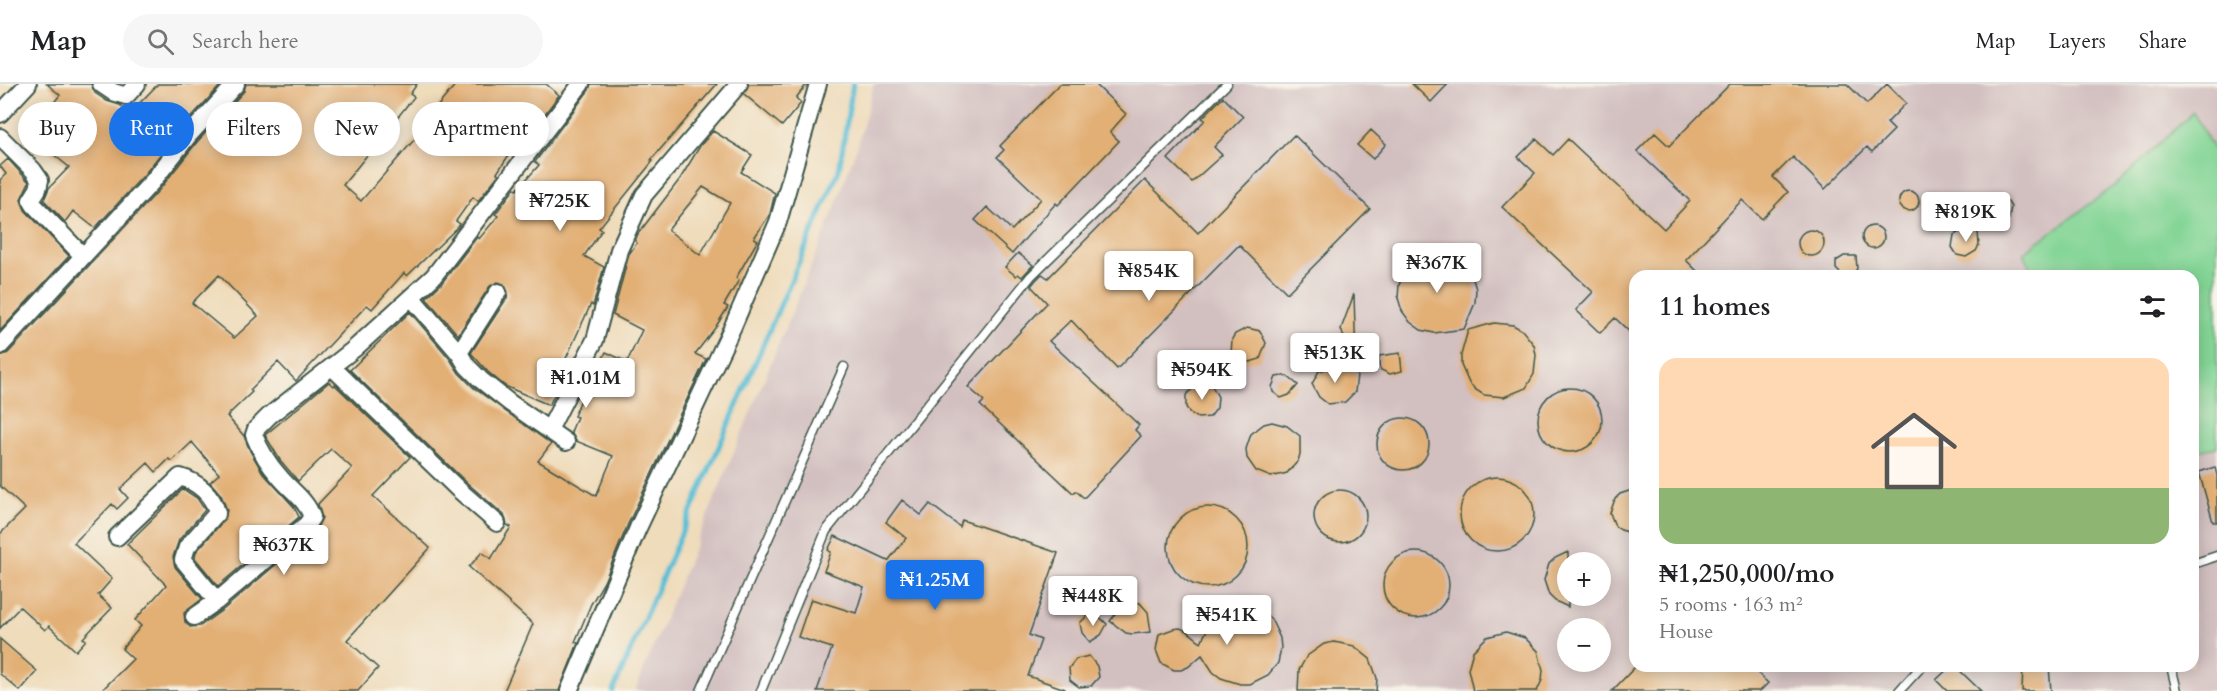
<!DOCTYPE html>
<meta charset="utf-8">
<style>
body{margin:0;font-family:Cardo,serif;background:#f6f6f6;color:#202124;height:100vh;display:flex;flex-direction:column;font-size:22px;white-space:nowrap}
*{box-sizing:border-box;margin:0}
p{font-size:20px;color:#757577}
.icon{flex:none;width:33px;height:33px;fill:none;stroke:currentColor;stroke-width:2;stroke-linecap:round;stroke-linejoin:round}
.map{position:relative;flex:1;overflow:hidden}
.sheet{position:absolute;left:1629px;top:186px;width:570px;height:402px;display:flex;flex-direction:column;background:#fff;border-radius:18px;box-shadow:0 3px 15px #0003}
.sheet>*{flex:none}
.guide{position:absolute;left:18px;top:18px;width:570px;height:54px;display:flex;gap:12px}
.buttons{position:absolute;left:1557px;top:468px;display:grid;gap:12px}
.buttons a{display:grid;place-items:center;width:54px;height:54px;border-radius:50%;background:#fff;box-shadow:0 3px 15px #0003;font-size:30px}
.price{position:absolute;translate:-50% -51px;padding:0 14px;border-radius:6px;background:#fff;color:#222;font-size:20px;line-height:39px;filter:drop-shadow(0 2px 3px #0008)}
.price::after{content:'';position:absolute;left:50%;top:36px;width:18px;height:14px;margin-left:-9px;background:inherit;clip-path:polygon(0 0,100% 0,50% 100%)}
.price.current{background:#1a73e8;color:#fff}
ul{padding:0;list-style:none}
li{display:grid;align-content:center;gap:12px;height:318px;padding:0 30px}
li+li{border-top:2px solid #e0e0e0}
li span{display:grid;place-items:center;height:186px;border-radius:18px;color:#555}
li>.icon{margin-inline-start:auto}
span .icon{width:108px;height:108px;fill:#fffc;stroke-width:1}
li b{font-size:26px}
h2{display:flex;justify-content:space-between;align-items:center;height:72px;padding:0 30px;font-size:26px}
.tag{padding:0 21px;border-radius:27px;background:#fff;box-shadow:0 3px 15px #0003;font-size:21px;line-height:54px}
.tag.current{background:#1a73e8;color:#fff}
header{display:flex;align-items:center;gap:36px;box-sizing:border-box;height:84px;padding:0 30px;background:#fff;border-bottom:2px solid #e0e0e0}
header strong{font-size:28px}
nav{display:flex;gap:33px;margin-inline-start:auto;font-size:21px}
.search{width:420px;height:54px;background:#f6f6f6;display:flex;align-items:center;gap:15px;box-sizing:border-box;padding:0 21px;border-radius:33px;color:#757577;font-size:22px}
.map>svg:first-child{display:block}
.industrial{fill:#d2bfc0;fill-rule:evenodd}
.green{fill:#84d596;stroke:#528965;stroke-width:1.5}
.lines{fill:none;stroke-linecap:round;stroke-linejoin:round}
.stream{stroke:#57bdd5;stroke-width:5}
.building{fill:#e2af74;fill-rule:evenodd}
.lane-casing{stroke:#3e5548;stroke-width:11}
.street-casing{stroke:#3e5548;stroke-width:20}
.lane{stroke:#fff;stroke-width:8}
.street{stroke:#fff;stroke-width:16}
</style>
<header>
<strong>Map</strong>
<div class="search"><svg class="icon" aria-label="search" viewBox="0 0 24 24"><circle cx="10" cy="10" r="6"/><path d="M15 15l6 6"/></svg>Search here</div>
<nav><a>Map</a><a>Layers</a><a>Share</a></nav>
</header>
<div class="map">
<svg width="2217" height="607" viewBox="0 0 2217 607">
<rect width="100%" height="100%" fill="#f7f3e8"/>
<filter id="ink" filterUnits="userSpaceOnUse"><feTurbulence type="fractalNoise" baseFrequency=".0167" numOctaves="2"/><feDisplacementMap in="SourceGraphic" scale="12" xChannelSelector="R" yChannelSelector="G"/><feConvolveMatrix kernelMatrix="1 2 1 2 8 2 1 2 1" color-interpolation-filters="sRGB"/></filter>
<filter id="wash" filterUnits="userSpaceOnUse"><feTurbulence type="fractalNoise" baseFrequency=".008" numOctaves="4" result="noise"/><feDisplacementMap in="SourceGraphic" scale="24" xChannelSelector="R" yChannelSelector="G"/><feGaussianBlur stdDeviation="1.35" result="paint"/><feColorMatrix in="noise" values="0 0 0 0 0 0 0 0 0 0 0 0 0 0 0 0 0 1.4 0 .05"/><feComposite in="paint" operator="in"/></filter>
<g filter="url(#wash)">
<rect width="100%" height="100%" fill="#efdcbb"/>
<path class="industrial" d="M874,0H2217V607H635L831,134L858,60ZM1635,192H2193V582H1635ZM1568,478H1600V512H1568ZM1568,544H1600V578H1568Z"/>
<path class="green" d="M2193,28L2217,72V363L2193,368V192H2034L2023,169L2117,100Z"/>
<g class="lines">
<path class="stream" d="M613,607L839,86L853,0"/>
</g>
<g id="blocks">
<path class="building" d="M47,0H91L95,9L107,17L120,21L130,29L158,0H222L181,44L144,91L95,144L73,127L65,138L44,116L49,104L69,83L28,50L60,11Z
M246,0H417L410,10L414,13L343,101L361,117L440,26L437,23L456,0H546L559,11L518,66L514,63L497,89L499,90L478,117L473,113L456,137L460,140L458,143L407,192L404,189L372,225L367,221L296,297L278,278L250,306L252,308L227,332L244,352L250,367L263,389L294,423L299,433L218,502L195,474L196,468L225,435L227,426L221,411L210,398L219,390L192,358L172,377L169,375L156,388L148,379L120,405L128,414L117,425L112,420L74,459L112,495L98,511L112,524L83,554L86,556L76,567L49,542L45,546L20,523L0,544V450L25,425L0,402V272L8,269L160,105L197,58L244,7ZM219,191L258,232L234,254L192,219Z
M591,0H717L651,76L653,77L599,144L602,146L584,172L604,183L593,222L591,220L563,281L569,284L549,321L505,302L488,288L471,269L507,214L508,208L504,200L498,198L490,202L458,251L426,214L441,200L477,153L479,155L498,132L495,130L515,104L517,106L539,81L535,78L589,6Z
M749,0H807L796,14L801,19L782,42L744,10Z
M1060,0H1095L1126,30L1110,48L1119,57L1058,121L1056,119L1012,170L975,136L987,123L1012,146L1041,115L997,73L1004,66L1000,62Z
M1412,0H1448L1431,18Z
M1730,0H1847L1867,20L1887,0L1906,19L1887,39L1894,46L1872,68L1867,63L1825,105L1793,73L1773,93L1788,108L1762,135L1742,116L1686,176L1702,192H1635V253L1615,234L1600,249L1576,226L1593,208L1502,123L1535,89L1518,73L1536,55L1553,71L1568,55L1664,145L1690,117L1637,67L1655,49L1669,62Z
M1223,13L1243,33L1214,63L1222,71L1192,98L1168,75L1205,36L1202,34Z
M1371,46L1386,60L1373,75L1357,61Z
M713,47L752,71L741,88L775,109L770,130L754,154L758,156L736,194L739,196L724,221L728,223L715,244L695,270L706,275L628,440L604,498L591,520L575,558L578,559L559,607H504L533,540L469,483L482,468L491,475L511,443L507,441L504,431L466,398L350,286L410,228L450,275L459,289L474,304L551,360L538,377L596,412L613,372L576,357L571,348L577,333L574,332L590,295L592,296L606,268L627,278L642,246L613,231L629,170L637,159L635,157L638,150L680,95L700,62ZM703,103L730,119L700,171L668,146Z
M1294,51L1370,125L1287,209L1239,161L1117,285L1071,236L1049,257L1139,341L1135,346L1141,352L1084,414L1076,407L1073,409L980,321L984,317L968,303L1047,219L1031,202L1036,196L1042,190L1048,194L1145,96L1198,149Z
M8,75L29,98L21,115L25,126L69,172L0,247V96L6,90L0,82Z
M1899 117a10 10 0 1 1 20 0a10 10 0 1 1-20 0Z
M1997,113L2008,118L2011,123L2009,135L1998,141L1984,139V125L1986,119Z
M1862 153a11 11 0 1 1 22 0a11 11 0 1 1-22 0Z
M1965,145L1978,148L1979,161L1976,167L1966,173L1957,171L1952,163L1954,151Z
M1798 159a13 13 0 1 1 26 0a13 13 0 1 1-26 0Z
M1018,169L1033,181L1022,193L1018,190L1016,192L1005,183Z
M1440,171L1453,174L1464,181L1472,192L1476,205L1475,219L1464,245L1434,249L1421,246L1410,238L1402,227L1398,214L1399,201L1404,188L1414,178L1426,172Z
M1844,172H1856L1857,185L1850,192H1843L1836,185V177Z
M1354,210L1356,279L1353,280L1341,245Z
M1494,239L1513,241L1522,246L1534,261L1536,271L1534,290L1526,304L1504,313L1484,311L1476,306L1469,299L1461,281V271L1468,246Z
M1247,244L1260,247L1266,259L1260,275L1250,278L1243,277L1231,270L1232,255L1235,250Z
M1216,266L1230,272L1224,287L1211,297L1202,284L1201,277L1204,271L1209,267Z
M1400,269L1402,287L1390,290L1381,286L1379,282V272Z
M1344,280L1357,291L1355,308L1345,318L1328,320L1319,313L1312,300L1319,287Z
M1282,292H1287L1298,301L1289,311L1281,314L1273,308L1272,303L1276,293Z
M329,298L333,302L335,301L410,373L373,412L430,464L347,556L378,584L358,607H101L133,575L122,565L141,542L135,536L166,501L127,460L183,405L197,414L205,426L179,456L173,473L175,483L202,515L184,529L185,538L190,543L200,542L224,525L316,446L322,434L318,420L352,384L331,365L298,397L280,376L265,351Z
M1210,298L1218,313L1217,324L1210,333L1198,334L1189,328L1186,323V311L1194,303Z
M1538 336a32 32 0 1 1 64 0a32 32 0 1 1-64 0Z
M1377 360a26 26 0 1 1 52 0a26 26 0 1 1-52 0Z
M1272,338L1287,342L1300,352V370L1298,377L1287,389L1271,393L1256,387L1247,374L1246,365L1251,350L1264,340Z
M2215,383L2217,392V438H2213L2199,388Z
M1460 430a37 37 0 1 1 74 0a37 37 0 1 1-74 0Z
M1635,405V450L1621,446L1615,442L1610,429L1615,415L1620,410Z
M1314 432a26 26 0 1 1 52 0a26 26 0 1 1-52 0Z
M902,416L921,431L930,420L960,443L962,436L1058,469L1029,551L1041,556L1028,592L1065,605L1064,607H817L832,564L798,553L811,515L856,529L864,503L824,487L831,468L828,466L835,452L888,477L906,454L886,438Z
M1168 463a40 40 0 1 1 80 0a40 40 0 1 1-80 0Z
M1568,468V523L1555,517L1549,511L1544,496L1549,480L1555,474Z
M1383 501a33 33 0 1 1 66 0a33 33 0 1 1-66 0Z
M1133,518L1140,519L1148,528L1151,548L1132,550L1126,549L1110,537L1122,522Z
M1244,523L1264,529L1271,535L1280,554L1281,564L1278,579L1268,591L1250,600H1240L1221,594L1213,588L1202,571L1188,583L1181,586H1174L1161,579L1156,566L1159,550L1173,545L1180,544L1187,547L1201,558L1210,540L1216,533L1230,524Z
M1093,530L1098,532L1107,540L1101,551L1090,558L1082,549L1080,539L1088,531Z
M1506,548L1525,554L1538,567L1543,586L1542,596L1537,607H1473L1468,585L1473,567L1487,553Z
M0,555L37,587L20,607L0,590Z
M1334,558L1354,562L1370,575L1377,594L1376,607H1298L1299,586L1307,572L1324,560Z
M1089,572L1097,582L1099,593L1091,602L1079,603L1070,596L1069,584L1076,575Z
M1636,582H1750L1768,599L1760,607H1612Z
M1951,582H1955L1981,607H1947L1936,596Z
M2023,582H2049L2051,607H2022Z"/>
</g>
</g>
<g filter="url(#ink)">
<use href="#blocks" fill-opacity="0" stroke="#3e5548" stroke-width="1.5"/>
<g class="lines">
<g class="lane-casing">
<path id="lane" d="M2193,480L2217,472
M2171,582L2177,607
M701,607L844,283
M761,607L826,447L1031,192L1227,0
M1899,607L1922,582"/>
</g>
<g class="street-casing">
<path id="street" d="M101,0L113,8L126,12L137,0
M0,30L28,0
M0,53L33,86L40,96L38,105L31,116L34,121L83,172
M411,213L459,269L467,282L481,296L510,319L566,358
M0,262L152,98L189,51L236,0
M459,269L498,208
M332,283L459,406L497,439
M549,346L595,256L619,166L644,111L739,0
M117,453L180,393C198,398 213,411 217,429L187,463L183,476L217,517
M194,533L217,517L307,440L312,433C307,416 290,406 279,392C268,380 260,366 254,351L256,345L269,332L354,265L433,193L581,0
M569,607L638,444L733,242L778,138L818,0"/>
</g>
<use href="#lane" class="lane"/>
<use href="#street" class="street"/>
</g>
</g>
</svg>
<div class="buttons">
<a>+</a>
<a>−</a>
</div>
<b class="price" style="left:560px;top:148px">₦725K</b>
<b class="price" style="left:1966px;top:159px">₦819K</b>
<b class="price" style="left:1437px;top:210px">₦367K</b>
<b class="price" style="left:1149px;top:218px">₦854K</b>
<b class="price" style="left:1335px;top:300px">₦513K</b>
<b class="price" style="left:1202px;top:317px">₦594K</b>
<b class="price" style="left:586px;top:325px">₦1.01M</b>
<b class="price" style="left:284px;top:492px">₦637K</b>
<b class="price current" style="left:935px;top:527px">₦1.25M</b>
<b class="price" style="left:1093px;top:543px">₦448K</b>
<b class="price" style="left:1227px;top:562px">₦541K</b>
<div class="guide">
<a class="tag">Buy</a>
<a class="tag current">Rent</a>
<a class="tag">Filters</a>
<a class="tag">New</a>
<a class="tag">Apartment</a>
</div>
<section class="sheet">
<h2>11 homes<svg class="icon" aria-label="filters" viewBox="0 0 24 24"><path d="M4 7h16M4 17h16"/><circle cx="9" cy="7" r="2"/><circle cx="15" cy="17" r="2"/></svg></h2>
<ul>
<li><span style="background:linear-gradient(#ffd9b3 70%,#8fb573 0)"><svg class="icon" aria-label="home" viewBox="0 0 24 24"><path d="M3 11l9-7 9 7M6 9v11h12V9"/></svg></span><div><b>₦1,250,000/mo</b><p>5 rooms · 163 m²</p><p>House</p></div></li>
</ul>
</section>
</div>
